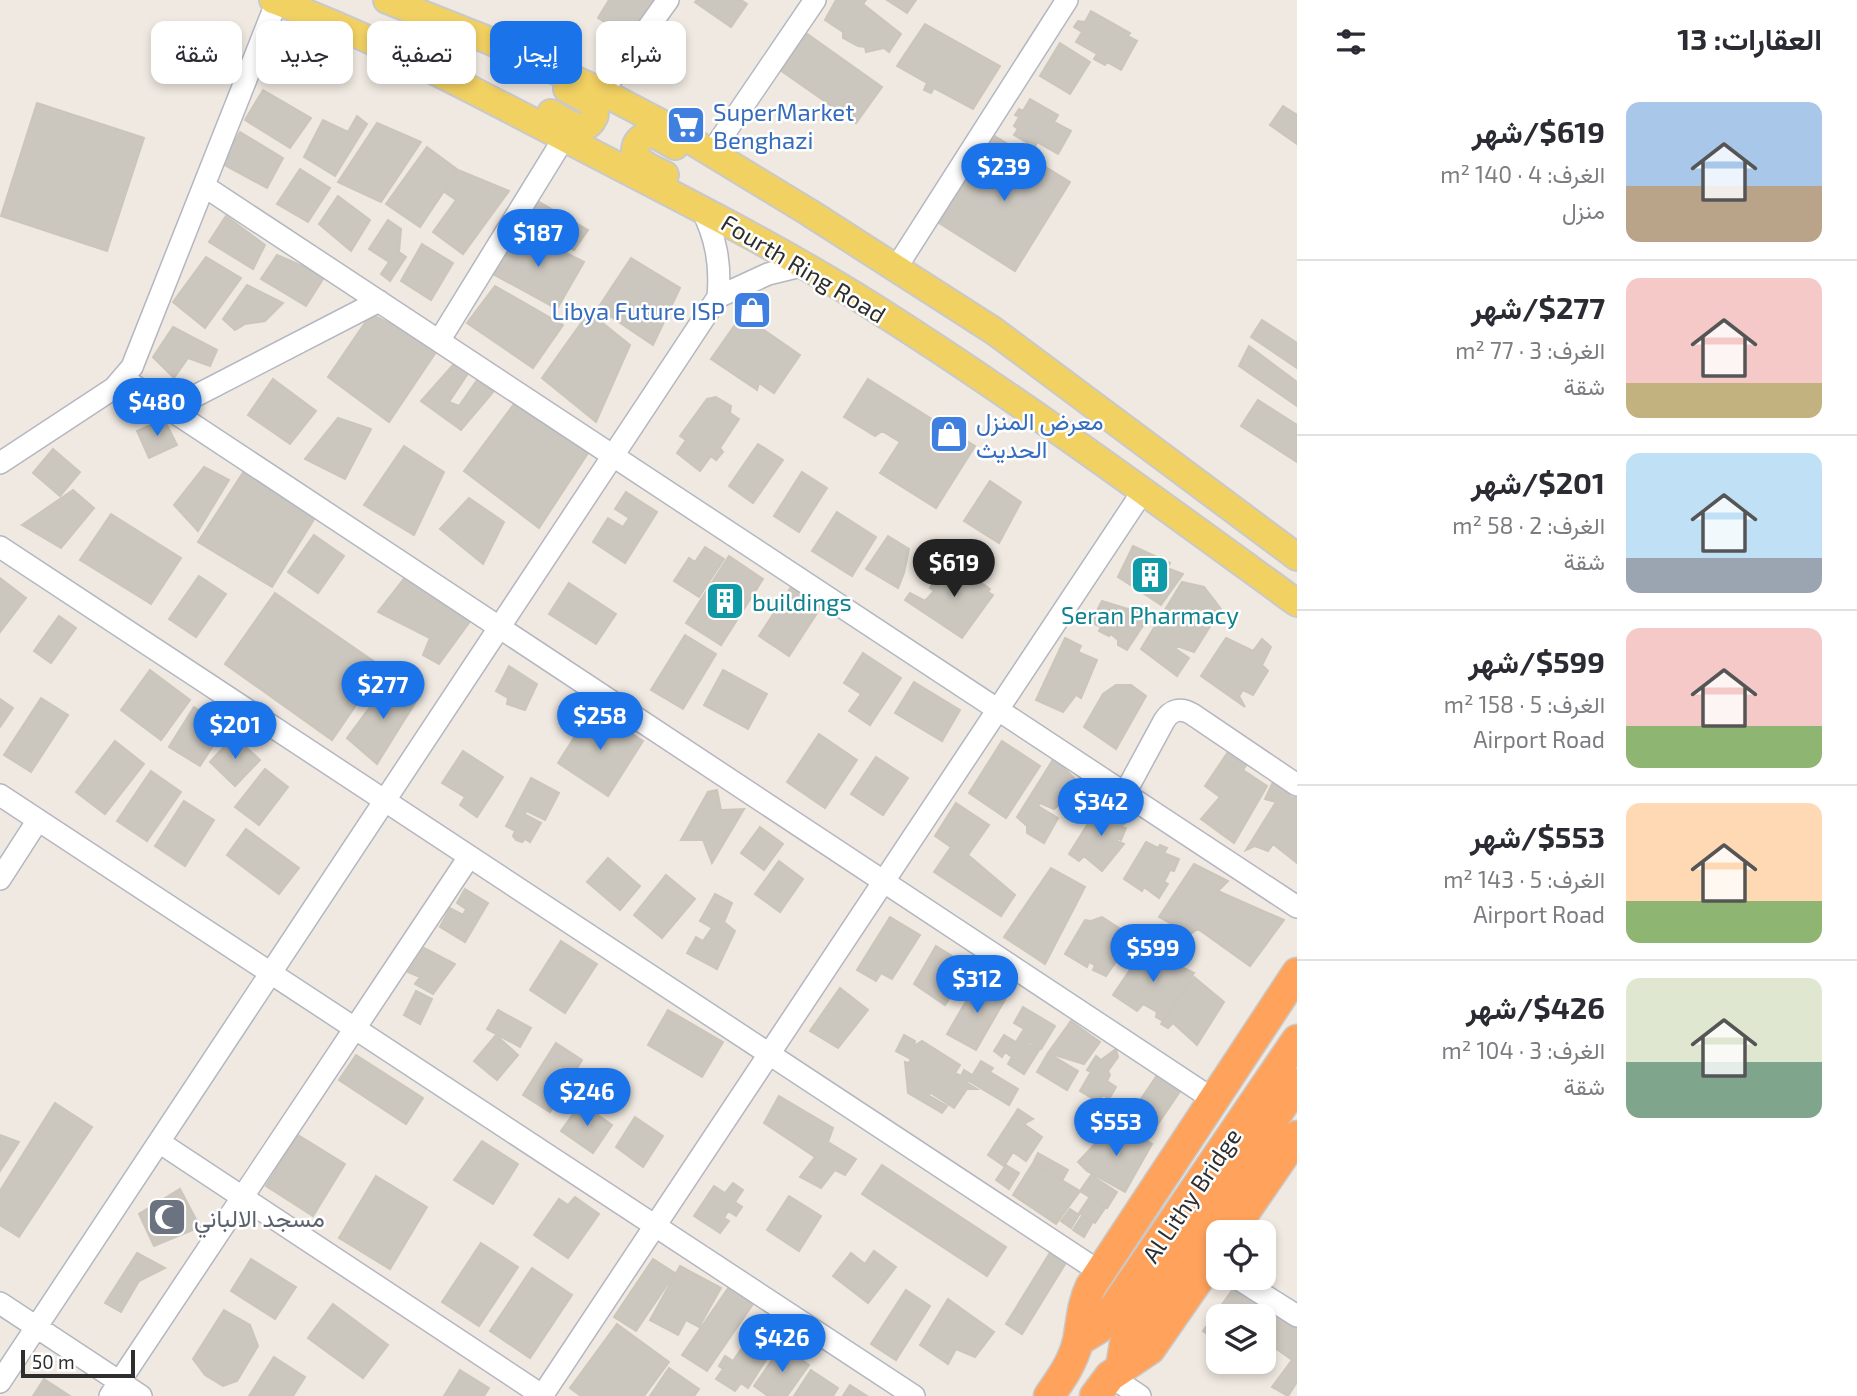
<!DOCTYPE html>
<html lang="ar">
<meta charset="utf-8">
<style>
body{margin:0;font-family:"Exo 2",Vazirmatn,sans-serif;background:#f7f7f7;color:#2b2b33;direction:rtl;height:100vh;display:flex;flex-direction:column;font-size:26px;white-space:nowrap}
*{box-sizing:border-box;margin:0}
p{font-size:23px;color:#7c7c81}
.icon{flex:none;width:38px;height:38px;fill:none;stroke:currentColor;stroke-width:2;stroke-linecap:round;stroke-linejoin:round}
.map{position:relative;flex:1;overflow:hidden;direction:ltr}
.sheet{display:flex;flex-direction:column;background:#fff;width:560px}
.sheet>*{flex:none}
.top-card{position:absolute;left:21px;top:21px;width:665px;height:63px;direction:rtl;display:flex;gap:14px}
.tools{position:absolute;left:1206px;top:1220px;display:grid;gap:14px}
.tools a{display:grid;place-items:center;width:70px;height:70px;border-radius:14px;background:#fff;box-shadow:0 4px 10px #0003;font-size:35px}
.scale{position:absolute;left:21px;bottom:18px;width:114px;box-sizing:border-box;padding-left:7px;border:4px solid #2e2e2e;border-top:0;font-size:19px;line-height:24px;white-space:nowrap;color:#2e2e2e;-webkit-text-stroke:5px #fff;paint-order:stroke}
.price{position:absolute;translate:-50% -60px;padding:0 16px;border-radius:24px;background:#1a73e8;color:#fff;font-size:23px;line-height:46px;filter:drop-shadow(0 2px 4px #0008)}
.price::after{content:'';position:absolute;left:50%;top:42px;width:21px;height:16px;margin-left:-10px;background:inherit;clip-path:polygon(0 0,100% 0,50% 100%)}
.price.selected{background:#222;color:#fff}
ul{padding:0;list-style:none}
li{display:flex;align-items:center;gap:21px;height:175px;padding:0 35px}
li+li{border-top:2px solid #e1e1e2}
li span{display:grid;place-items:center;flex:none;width:196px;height:140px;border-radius:14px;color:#555}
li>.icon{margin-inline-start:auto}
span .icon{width:84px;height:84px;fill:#fffc;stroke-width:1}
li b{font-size:30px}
h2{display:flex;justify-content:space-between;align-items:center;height:84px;padding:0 35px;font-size:30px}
.tag{padding:0 24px;border-radius:14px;background:#fff;box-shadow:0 4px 10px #0003;font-size:24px;line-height:63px}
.tag.selected{background:#1a73e8;color:#fff}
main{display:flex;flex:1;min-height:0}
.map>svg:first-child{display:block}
.building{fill:#cbc7bf;stroke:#cbc5ba;stroke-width:2}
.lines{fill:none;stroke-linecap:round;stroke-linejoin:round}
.minor-casing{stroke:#b4b7c1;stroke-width:24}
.major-casing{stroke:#c9c9c9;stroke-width:30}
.highway-casing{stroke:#c9c9c9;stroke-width:33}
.minor{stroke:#fff;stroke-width:21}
.major{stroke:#f2d163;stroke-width:26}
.highway{stroke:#ffa35c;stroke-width:30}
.labels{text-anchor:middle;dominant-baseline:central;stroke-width:5;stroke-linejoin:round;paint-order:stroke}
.shop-label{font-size:24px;fill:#366cbe;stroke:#fff;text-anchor:start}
.street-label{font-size:24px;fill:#2e2e2e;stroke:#fff}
.culture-label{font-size:24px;fill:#0d838f;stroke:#fff;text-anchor:start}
.worship-label{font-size:24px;fill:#5b616d;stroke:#fff;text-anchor:start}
</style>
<main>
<section class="sheet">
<h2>العقارات: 13<svg class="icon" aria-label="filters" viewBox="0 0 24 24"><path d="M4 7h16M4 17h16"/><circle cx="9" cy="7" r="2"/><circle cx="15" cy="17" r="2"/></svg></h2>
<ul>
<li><span style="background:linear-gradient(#a9c7e8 60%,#b9a48a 0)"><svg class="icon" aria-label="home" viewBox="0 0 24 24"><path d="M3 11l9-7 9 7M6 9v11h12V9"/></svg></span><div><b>$619/شهر</b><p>الغرف: 4 · 140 m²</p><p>منزل</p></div></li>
<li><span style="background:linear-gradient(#f6c9c9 75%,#c2b280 0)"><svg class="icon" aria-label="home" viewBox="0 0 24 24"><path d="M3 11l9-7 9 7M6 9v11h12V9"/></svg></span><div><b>$277/شهر</b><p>الغرف: 3 · 77 m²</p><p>شقة</p></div></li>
<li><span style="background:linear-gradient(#bfe0f5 75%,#9aa5b1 0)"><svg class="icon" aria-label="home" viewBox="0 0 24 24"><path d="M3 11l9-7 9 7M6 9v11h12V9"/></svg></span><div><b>$201/شهر</b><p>الغرف: 2 · 58 m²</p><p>شقة</p></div></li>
<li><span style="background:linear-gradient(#f6c9c9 70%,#8fb573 0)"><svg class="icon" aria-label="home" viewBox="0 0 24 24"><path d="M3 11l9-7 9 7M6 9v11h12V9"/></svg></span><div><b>$599/شهر</b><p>الغرف: 5 · 158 m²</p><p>Airport Road</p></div></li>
<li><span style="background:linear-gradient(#ffd9b3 70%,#8fb573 0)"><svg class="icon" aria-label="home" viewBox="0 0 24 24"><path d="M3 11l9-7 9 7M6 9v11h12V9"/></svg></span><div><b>$553/شهر</b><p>الغرف: 5 · 143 m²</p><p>Airport Road</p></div></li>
<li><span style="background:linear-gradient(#dfe7d0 60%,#7fa58c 0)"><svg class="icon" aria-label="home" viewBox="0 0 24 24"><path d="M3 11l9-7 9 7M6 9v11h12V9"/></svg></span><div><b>$426/شهر</b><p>الغرف: 3 · 104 m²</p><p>شقة</p></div></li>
</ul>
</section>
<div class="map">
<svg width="1297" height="1396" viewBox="0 0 1297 1396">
<rect width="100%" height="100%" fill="#efe9e1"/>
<path class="building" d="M609,0H659L636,41L598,18Z
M697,0H741L747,4L731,27L695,2Z
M836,0H866L863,4L901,34L889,52L884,48L866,52L865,47L858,46L843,38V32L825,20Z
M887,0H916L907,13Z
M1091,11L1130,33L1128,36L1137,41L1121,70L1107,62L1105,65L1094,59L1097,54L1076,42L1082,32L1074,27L1078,21L1085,22Z
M925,24L1000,66L973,109L934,88L931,93L924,90L927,83L897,66Z
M806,33L882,87L856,123L780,70Z
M1060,43L1090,62L1070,94L1040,76Z
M263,90L311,118L290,148L245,120Z
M1030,99L1058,115L1054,122L1071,131L1058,154L1037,142L1035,147L1014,135L1018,129L1014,126L1019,117L1015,115L1019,109L1023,111Z
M37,103L144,138L107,251L1,216Z
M1283,106L1297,115V144L1270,125Z
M357,116L367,124L335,176L304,157L323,120L348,132Z
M377,123L421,142L381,202L338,182Z
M240,132L283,158L267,188L221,163Z
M993,135L1070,182L1015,271L939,223Z
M427,147L458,170L420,227L386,204Z
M300,169L330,188L308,222L277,204Z
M458,170L509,191L463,254L433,232L456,200L443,191Z
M338,196L370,220L351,251L319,224Z
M536,200L588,230L574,250L521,225Z
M226,216L265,245L253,269L209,242Z
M388,220L401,229L399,252L406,257L390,281L381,274L389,262L369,249Z
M519,229L584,262L557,309L493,274Z
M422,244L453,263L431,300L401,281Z
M277,255L325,276L306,306L261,279Z
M206,257L241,278L205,328L173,302Z
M631,258L680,288L653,345L598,308Z
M247,285L283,303L265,321L245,324L235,330L223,319Z
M495,286L563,325L533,368L467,323Z
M589,312L630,345L596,422L542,378Z
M371,314L438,349L389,422L328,377Z
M742,315L800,355L774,393L759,383L757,390L711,359Z
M1262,320L1297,343V368L1251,337Z
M173,327L217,350L210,366L188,358L174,378L153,357Z
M1249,346L1297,382V406L1239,366Z
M453,365L469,372L449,402L459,406L477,380L494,391L461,430L421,401Z
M273,379L316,411L290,444L248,415Z
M868,379L975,446L936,508L880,473L900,442L882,431L875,436L844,417Z
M716,397L731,406L730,413L739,419L720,448L723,452L716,460L711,456L700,471L677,453L686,440L680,436L707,399Z
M1258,400L1297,425V462L1241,426Z
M514,404L590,450L539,528L464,471Z
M338,418L371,429L345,479L305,459Z
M164,419L177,445L149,458L137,431Z
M758,444L783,460L753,503L729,486Z
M404,446L444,472L414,535L364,505Z
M53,449L80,472L60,496L33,473Z
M204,467L229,480L198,531L174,505Z
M244,471L316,516L272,587L198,542Z
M802,472L827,488L799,532L774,516Z
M990,481L1021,502L999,543L964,521Z
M73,490L94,508L61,548L22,525Z
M626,492L657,512L625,563L593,542L608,518L623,527L629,518L615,509Z
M469,498L504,522L483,564L440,529Z
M837,512L876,537L852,576L812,551Z
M111,514L181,558L151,604L80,560Z
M314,535L344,556L318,593L288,572Z
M888,536L909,549L904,573L898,588L866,569Z
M1133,546L1170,563L1167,568L1183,574L1161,605L1118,577Z
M705,547L724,559L699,597L674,581L689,558L695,562Z
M729,556L763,579L721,645L686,623Z
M949,558L966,568V572L990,589L988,592L993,595L962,638L905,600L910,593L925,601L934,591L930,588Z
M199,576L226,594L196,637L169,619Z
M406,576L471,620L439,664L423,655L430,638L378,612Z
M0,578L26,598L0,632Z
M1182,582L1204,587L1221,609L1194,652L1177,646L1176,649L1189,658L1177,676L1141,649Z
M569,583L616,614L596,644L549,614Z
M791,587L821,607L789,656L759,636Z
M275,593L382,667L332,740L225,664Z
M1102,601L1138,612L1135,617L1146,621L1127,650L1118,645V640L1111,634L1109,636L1099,631L1101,627L1091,622Z
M59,616L76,628L51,663L34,651Z
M685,635L716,654L683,709L651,690Z
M1065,638L1081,646L1078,652L1097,660L1081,698L1076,695L1063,712L1036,700Z
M1226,638L1253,651L1262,639L1271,647L1262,665L1268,671L1253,695L1243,690L1239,696L1245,707L1201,676Z
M863,653L901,678L870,725L849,711L861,694L844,683Z
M509,666L537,684L525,710L507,704L508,698L496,691Z
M150,670L190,700L161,740L121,710Z
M723,670L767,694L748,729L704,705Z
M390,680L418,698L377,764L347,738Z
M914,682L960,710L942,741L895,713Z
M1116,685H1131L1146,696L1116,749L1084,727L1103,694Z
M41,698L68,715L31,772L4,755Z
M0,699L13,708L0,727Z
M194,707L225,727L200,766L169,747Z
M593,708L643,741L608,796L558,763Z
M819,734L857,760L825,808L787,782Z
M234,736L260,760L235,786L210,762Z
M115,741L144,764L105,814L76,792Z
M1002,741L1040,766L1006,818L969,793Z
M1230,749L1247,764L1243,770L1267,786L1234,843L1201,819L1220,797L1205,786Z
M463,751L503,777L477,817L460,805L465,797L442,783Z
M876,757L908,778L883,815L851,794Z
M1054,758L1082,786L1054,809L1040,803L1038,806L1058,818L1044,843L1027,833V826L1017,817Z
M265,769L288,787L259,825L235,807Z
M151,771L181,792L147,841L117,821Z
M531,778L559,793L545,820L527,811L524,814L541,823L530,842L525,839L522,842L516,840L513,836L515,831L506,826Z
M1273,782L1291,790L1289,797L1297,798V863L1273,844L1268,851L1255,846L1246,850L1276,802L1265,799Z
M717,790L721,810L744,809L712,863L703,840H681L708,792Z
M184,801L214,820L185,866L155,846Z
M956,803L989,825L968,855L1015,895L1001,916L934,872L951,847L935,836Z
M1101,803L1128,820L1121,827L1126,828L1121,840L1118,838L1117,841L1124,844L1102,871L1084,856L1079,861L1069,854Z
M760,827L783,844L764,870L741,853Z
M246,829L299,868L279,894L227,855Z
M1146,842L1158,848L1160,845L1167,848L1164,853L1179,859L1174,871L1170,870L1164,882L1168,884L1159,898L1144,887L1142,891L1124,879Z
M608,858L640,886L620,910L587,882Z
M779,861L803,879L780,912L755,894Z
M1194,864L1228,881L1218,891L1284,920L1250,966L1198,929L1190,934L1159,917Z
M1051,868L1085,887L1045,964L1004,937Z
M666,875L695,899L662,938L634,915Z
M465,889L488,903L465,942L440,927L450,908L463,915L466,909L457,903Z
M715,894L732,903L724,922L735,931L717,969L687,953L696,937L703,941L712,928L700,921Z
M890,917L920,935L892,979L881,973L876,981L857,970Z
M1102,917L1133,937L1106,976L1093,970L1095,965L1089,962L1087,967L1065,954L1085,920L1091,921Z
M561,941L597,964L565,1013L530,990Z
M936,946L970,967L945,1005L914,984Z
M424,948L455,964L433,994L415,984L420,977L408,972Z
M1144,949L1194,973L1163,1021L1156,1017L1157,1012L1143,1004L1137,1011L1113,995Z
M1194,977L1224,1002L1197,1045L1173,1023L1168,1028L1161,1024Z
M979,979L1007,996L976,1050L947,1034Z
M840,988L868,1010L838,1048L810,1031Z
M416,991L432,999L420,1024L404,1015Z
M1023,1007L1055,1026L1041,1049L1028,1041L1027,1043L1039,1050L1024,1074L1008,1064L1012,1057L1005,1052L1002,1057L994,1051L1004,1035L1016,1042L1024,1029L1014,1023Z
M498,1010L531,1028L520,1047L487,1029Z
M668,1010L723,1042L702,1077L648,1045Z
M1071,1021L1100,1042L1084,1064L1048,1053Z
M496,1035L518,1055L497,1080L474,1061Z
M904,1035L915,1041L914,1046L922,1041L960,1065L955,1073L961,1076L964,1070L972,1075L967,1083L977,1089H967L954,1108L931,1093L928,1095L947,1106L942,1113L908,1093L905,1062L909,1063L911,1059L896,1051Z
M556,1043L582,1060L550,1112L523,1095Z
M1116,1049L1118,1057L1108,1071L1110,1075L1107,1081L1116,1087L1109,1099L1103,1095L1098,1102L1080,1091L1091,1072L1087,1070L1096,1056L1101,1060Z
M1048,1053L1078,1071L1067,1090L1037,1072Z
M356,1055L423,1098L406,1124L339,1080Z
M981,1061L993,1068L990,1072L1018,1089L1009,1105L969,1081Z
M1160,1071L1183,1087L1151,1134L1128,1118Z
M779,1096L833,1128L828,1142L856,1159L845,1175L835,1170L821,1188L800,1177L815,1157L764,1123Z
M55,1103L92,1127L19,1237L0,1225V1191Z
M581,1103L612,1125L593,1153L561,1131Z
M1018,1109L1033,1119L1024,1124L1042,1137L1026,1161L1013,1152L1004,1166L988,1155Z
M635,1117L663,1136L643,1167L616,1147Z
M1108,1130L1125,1139L1129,1131L1152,1144L1125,1192L1087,1171L1078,1162Z
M0,1135L19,1142L0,1171Z
M298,1135L345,1164L313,1216L266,1186Z
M482,1141L518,1164L493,1204L454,1180Z
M1038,1153L1068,1170L1063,1179L1033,1163Z
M1033,1163L1080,1191L1056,1224L1013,1195Z
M882,1165L1006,1247L987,1276L862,1194Z
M1006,1165L1019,1173L1009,1189L996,1180Z
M1091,1175L1117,1192L1107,1208L1080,1191Z
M376,1176L427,1207L390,1269L339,1238Z
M733,1183L743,1190L735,1202L742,1207L736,1216L728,1211L724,1218L729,1221L720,1233L694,1216L714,1186L725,1193Z
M180,1189L200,1227L154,1246L139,1214Z
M789,1196L821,1216L799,1251L767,1230Z
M575,1197L599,1214L568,1258L534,1235L559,1199L568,1205Z
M1089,1198L1105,1208L1095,1223L1079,1213Z
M1070,1209L1079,1215L1071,1228L1061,1221Z
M1082,1216L1092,1223L1084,1237L1073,1230Z
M481,1243L518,1267L479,1326L442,1302Z
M874,1251L896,1267L868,1303L833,1276L851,1253L865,1264Z
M1051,1251L1067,1261L1022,1334L1006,1324Z
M137,1253L165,1268L139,1281L121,1312L105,1303Z
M251,1259L296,1287L275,1319L231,1291Z
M653,1259L675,1273L636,1331L614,1317Z
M680,1266L721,1288L699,1327L686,1320L678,1335L650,1320Z
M532,1268L572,1295L530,1358L490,1331Z
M1238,1282L1297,1324V1382L1288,1396L1272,1387L1292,1360L1264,1340V1316H1218V1342L1203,1331Z
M729,1287L753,1304L707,1371L682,1355Z
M906,1290L930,1306L896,1360L871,1344Z
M948,1299L994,1332L975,1357L956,1349L948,1364L920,1345Z
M333,1304L388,1345L363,1378L308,1338Z
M224,1310L250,1325L258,1346L237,1381L223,1386L205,1375L193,1359Z
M759,1323L775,1334L767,1347L773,1349L748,1388L741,1383L735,1391L716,1379L723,1369L719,1366L725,1356L733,1361Z
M617,1324L669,1362L644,1396H581L570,1388Z
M782,1346L809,1365L787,1396H768L754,1386Z
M274,1357L305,1377L293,1396H249Z
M669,1368L699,1389L694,1396H650Z
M460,1370L489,1388L484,1396H444Z
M811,1370L838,1388L833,1396H794Z
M44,1379L70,1396H33Z
M850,1385L867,1396H843Z"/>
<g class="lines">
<g class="minor-casing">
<path id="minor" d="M602,92L668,0
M711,153L815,0
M204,186L1297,907
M701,208C716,237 721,264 718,297
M896,268L1067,0
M439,341L564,138
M124,379L1214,1100
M170,409L379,301
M0,463L114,388L132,367L277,1
M0,547L1100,1272
M1125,793L1164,721C1171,710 1180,707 1192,714L1297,785
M0,795L914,1396
M0,879L38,820
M159,1142L543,1396
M1237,1278L1297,1316
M0,1303L141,1396
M1110,1376L1140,1396
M0,1382L718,297L768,274L805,265
M110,1396L469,857
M542,1396L1143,491"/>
</g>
<g class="major-casing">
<path id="major" d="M273,0C376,38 473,90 570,141C671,194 773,244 870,305C1016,397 1157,501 1297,603
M387,0L488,40L602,92L667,126L810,213L994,331L1297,557
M551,113C562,119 584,137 593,119C597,113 594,108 591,102L567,89
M665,175C657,171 647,167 640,161C628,148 640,134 654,134L675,146"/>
</g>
<g class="highway-casing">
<path id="highway" d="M1231,1232L1297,1136
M1078,1341L1099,1328L1108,1317L1297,1040
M1121,1367L1125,1343L1130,1330L1297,1084
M1049,1396C1061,1379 1073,1362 1078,1341C1082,1321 1082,1304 1091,1286L1297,973
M1095,1396L1110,1376L1150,1349L1218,1251"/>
</g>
<use href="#minor" class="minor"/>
<use href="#major" class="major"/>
<use href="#highway" class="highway"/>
</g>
<defs>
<g id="supermarket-square" transform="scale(2.0125)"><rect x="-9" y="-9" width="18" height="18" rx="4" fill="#3f7fe0" stroke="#fff"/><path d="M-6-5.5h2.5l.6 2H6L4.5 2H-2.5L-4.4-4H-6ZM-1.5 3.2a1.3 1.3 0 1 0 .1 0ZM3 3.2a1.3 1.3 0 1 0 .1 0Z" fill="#fff"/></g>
<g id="shop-square" transform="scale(2.0125)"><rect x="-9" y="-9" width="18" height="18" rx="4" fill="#3f7fe0" stroke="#fff"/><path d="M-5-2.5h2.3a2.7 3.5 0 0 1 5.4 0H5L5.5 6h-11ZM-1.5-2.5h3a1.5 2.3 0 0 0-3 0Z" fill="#fff"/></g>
<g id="building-square" transform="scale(2.0125)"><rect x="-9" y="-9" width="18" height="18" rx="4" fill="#0f9aa8" stroke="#fff"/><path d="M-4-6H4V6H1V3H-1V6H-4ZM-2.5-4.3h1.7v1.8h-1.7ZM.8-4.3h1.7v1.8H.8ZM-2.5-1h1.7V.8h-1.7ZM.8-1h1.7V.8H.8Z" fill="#fff"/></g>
<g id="mosque-square" transform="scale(2.0125)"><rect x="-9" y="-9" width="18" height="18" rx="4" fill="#6b7280" stroke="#fff"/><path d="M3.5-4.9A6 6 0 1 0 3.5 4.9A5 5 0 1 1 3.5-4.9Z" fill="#fff"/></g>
</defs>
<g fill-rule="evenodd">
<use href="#supermarket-square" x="686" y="125"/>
<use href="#shop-square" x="752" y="310"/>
<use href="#shop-square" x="949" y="434"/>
<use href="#building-square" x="1150" y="575"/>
<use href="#building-square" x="725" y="601"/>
<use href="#mosque-square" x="167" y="1217"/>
</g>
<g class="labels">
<g class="shop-label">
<text x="713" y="111">SuperMarket<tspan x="713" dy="28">Benghazi</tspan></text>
<text x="725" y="310" text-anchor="end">Libya Future ISP</text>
<text x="976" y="420">معرض المنزل<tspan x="976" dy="28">الحديث</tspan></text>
</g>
<g class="street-label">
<text transform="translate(804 268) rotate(31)">Fourth Ring Road</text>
<text transform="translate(1191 1195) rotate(-56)">Al Lithy Bridge</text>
</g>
<g class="culture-label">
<text x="752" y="601">buildings</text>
<text x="1150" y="614" text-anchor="middle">Seran Pharmacy</text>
</g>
<g class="worship-label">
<text x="194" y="1217">مسجد الالباني</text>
</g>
</g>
</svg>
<div class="tools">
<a><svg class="icon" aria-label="locate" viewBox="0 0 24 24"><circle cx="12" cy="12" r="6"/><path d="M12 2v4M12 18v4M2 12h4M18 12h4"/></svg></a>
<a><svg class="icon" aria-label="layers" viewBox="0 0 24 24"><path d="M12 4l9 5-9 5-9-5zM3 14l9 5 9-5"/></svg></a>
</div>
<div class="scale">50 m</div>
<b class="price" style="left:1004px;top:203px">$239</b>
<b class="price" style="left:538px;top:269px">$187</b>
<b class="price" style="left:157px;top:438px">$480</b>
<b class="price selected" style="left:954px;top:599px">$619</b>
<b class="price" style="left:383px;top:721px">$277</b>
<b class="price" style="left:600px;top:752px">$258</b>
<b class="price" style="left:235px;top:761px">$201</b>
<b class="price" style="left:1101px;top:838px">$342</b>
<b class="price" style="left:1153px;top:984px">$599</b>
<b class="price" style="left:977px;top:1015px">$312</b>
<b class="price" style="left:587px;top:1128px">$246</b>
<b class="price" style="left:1116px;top:1158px">$553</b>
<b class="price" style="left:782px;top:1374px">$426</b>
<div class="top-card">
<a class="tag">شراء</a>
<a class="tag selected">إيجار</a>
<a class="tag">تصفية</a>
<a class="tag">جديد</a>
<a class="tag">شقة</a>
</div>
</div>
</main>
